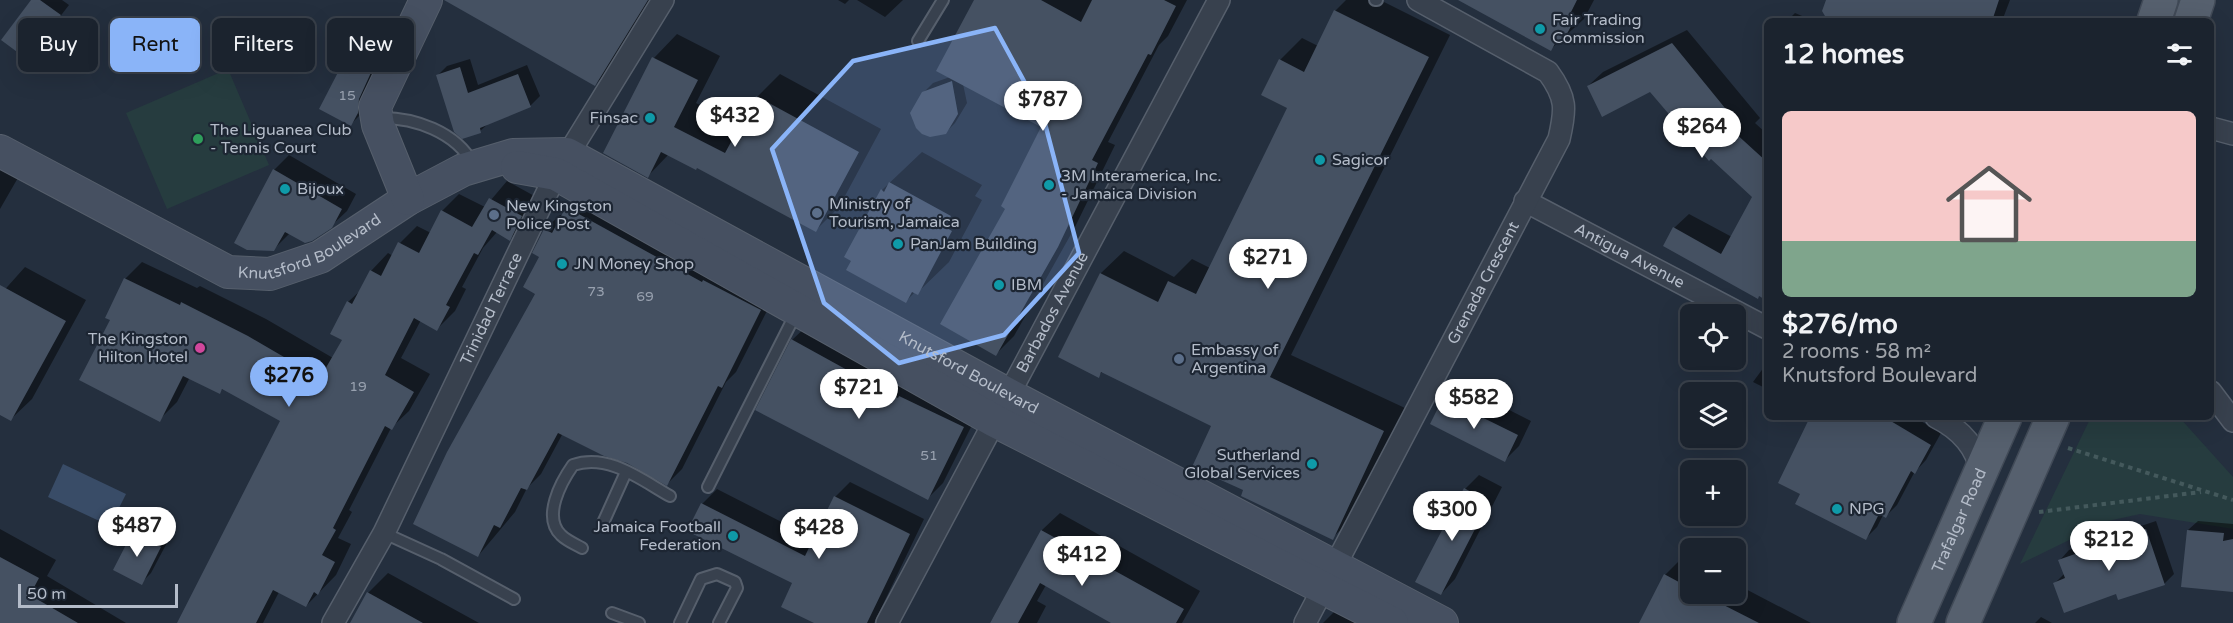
<!DOCTYPE html>
<meta charset="utf-8">
<style>
body{margin:0;font-family:"Varela Round",sans-serif;background:#242b36;color:#f1f3f6;height:100vh;display:flex;flex-direction:column;font-size:22px;white-space:nowrap}
*{box-sizing:border-box;margin:0}
p{font-size:20px;color:#a0a4aa}
.icon{flex:none;width:33px;height:33px;fill:none;stroke:currentColor;stroke-width:2;stroke-linecap:round;stroke-linejoin:round}
.map{position:relative;flex:1;overflow:hidden}
.sheet{position:absolute;left:1764px;top:18px;width:450px;height:402px;display:flex;flex-direction:column;background:#1b232e;border-radius:9px;box-shadow:0 6px 24px #0002,0 0 0 2px #39404a}
.sheet>*{flex:none}
.hud{position:absolute;left:18px;top:18px;width:570px;height:54px;display:flex;gap:12px}
.controls{position:absolute;left:1680px;top:304px;display:grid;gap:12px}
.controls a{display:grid;place-items:center;width:66px;height:66px;border-radius:9px;background:#1b232e;box-shadow:0 6px 24px #0002,0 0 0 2px #39404a;font-size:30px}
.scale{position:absolute;left:18px;bottom:15px;width:160px;box-sizing:border-box;padding-left:6px;border:3px solid #b4bcc9;border-top:0;font-size:16px;line-height:21px;white-space:nowrap;color:#b4bcc9;-webkit-text-stroke:4px #1d2633;paint-order:stroke}
.price{position:absolute;translate:-50% -51px;padding:0 14px;border-radius:21px;background:#fff;color:#222;font-size:20px;line-height:39px;filter:drop-shadow(0 2px 3px #0008)}
.price::after{content:'';position:absolute;left:50%;top:36px;width:18px;height:14px;margin-left:-9px;background:inherit;clip-path:polygon(0 0,100% 0,50% 100%)}
.price.on{background:#8ab4f8;color:#111}
ul{padding:0;list-style:none}
li{display:grid;align-content:center;gap:12px;height:318px;padding:0 18px}
li+li{border-top:2px solid #39404a}
li span{display:grid;place-items:center;height:186px;border-radius:9px;color:#555}
li>.icon{margin-inline-start:auto}
span .icon{width:108px;height:108px;fill:#fffc;stroke-width:1}
li b{font-size:26px}
h2{display:flex;justify-content:space-between;align-items:center;height:72px;padding:0 18px;font-size:26px}
.pill{padding:0 21px;border-radius:9px;background:#1b232e;box-shadow:0 6px 24px #0002,0 0 0 2px #39404a;font-size:21px;line-height:54px}
.pill.on{background:#8ab4f8;color:#111}
.map>svg:first-child{display:block}
.green{fill:#263c3f}
.water{fill:#394c67}
.shadow{fill:#0007}
.building{fill:#455162}
.lines{fill:none;stroke-linecap:round;stroke-linejoin:round}
.lane-casing{stroke:#565f6c;stroke-width:14}
.street-casing{stroke:#565f6c;stroke-width:24}
.secondary-casing{stroke:#565f6c;stroke-width:34}
.primary-casing{stroke:#414a57;stroke-width:36}
.path{stroke:#44595c;stroke-width:4;stroke-dasharray:4.5 4.5;stroke-linecap:butt}
.lane{stroke:#38414e;stroke-width:10}
.street{stroke:#38414e;stroke-width:21}
.secondary{stroke:#465061;stroke-width:32}
.primary{stroke:#56606e;stroke-width:33}
.marked{fill:#8ab4f8;fill-opacity:0.2;stroke:#8ab4f8;stroke-width:4.5;stroke-linejoin:round}
.culture-dot{fill:#0f9aa8;stroke:#1d2633;stroke-width:2}
.leisure-dot{fill:#2e9e5b;stroke:#1d2633;stroke-width:2}
.service-dot{fill:#5c6f8a;stroke:#1d2633;stroke-width:2}
.hotel-dot{fill:#d1479c;stroke:#1d2633;stroke-width:2}
.labels{text-anchor:middle;dominant-baseline:central;stroke-width:4.5;stroke-linejoin:round;paint-order:stroke}
.number-label{font-size:14px;fill:#98a1af}
.poi-label{font-size:16px;fill:#b4bcc9;stroke:#1d2633;text-anchor:start}
.street-label{font-size:16px;fill:#b4bcc9;stroke:#1d2633}
</style>
<div class="map">
<svg width="2233" height="623" viewBox="0 0 2233 623">
<rect width="100%" height="100%" fill="#242f3e"/>
<path class="green" d="M228,69L269,165L167,209L126,113Z
M2091,417H2179L2233,477V529L2140,514L2108,521L2020,564Z"/>
<path class="water" d="M63,464L126,494L110,526L48,497Z"/>
<path class="shadow" d="M33,0H62L69,5L28,58Z
M446,0H651L609,70L595,85Z
M838,0H849L845,4Z
M857,0H903L885,17Z
M975,0H1187L1168,36L1159,45L1108,142L1115,145L1075,227L1014,336L996,354L1007,208L1043,127L963,84L967,103L955,123L945,133L923,93L933,83L950,77Z
M1346,0H1380L1450,35L1291,355L1405,408L1355,516L1332,538L1245,490L1213,426L1103,371L1098,376L1060,356L1101,273L1124,251L1174,277L1192,259L1210,268L1289,107L1280,60L1302,38L1318,46L1335,11Z
M1461,0H1594L1584,19L1551,49Z
M1827,0H2010L2002,21H1830Z
M1795,13L1814,21H1787Z
M1687,30L1760,118L1755,123L1767,134V300L1665,246L1674,228L1689,214L1732,237L1754,197L1651,90L1588,86L1603,72Z
M677,34L720,56L696,103L741,127L757,97L780,74L881,129L839,207L816,230L697,166L669,154L648,176L605,153L654,58Z
M367,35L392,48L369,106L351,124L349,54Z
M1767,52V64L1762,62Z
M470,59L478,85L527,65L540,96L530,106L489,123L480,131L437,76L447,66Z
M922,152L982,185L975,196L982,200L949,262L917,293L915,292L906,301L882,190Z
M289,155L356,194L347,211L331,226L290,233L273,250L274,170Z
M0,166L19,176L0,209Z
M507,181L538,198L527,221L510,239L497,232L483,248L462,287L466,289L455,311L437,329L421,320L401,358L430,374L409,411L391,428L349,510L352,512L338,538L351,544L336,575L306,606L279,592L263,623H178L282,420L224,388L219,392L190,377L177,402L159,420L112,319L125,279L142,262L197,288L200,286L266,319L333,358L344,340L348,302L362,289L371,271L388,253L393,256L400,243L417,226L431,233L442,211L459,194L485,207Z
M582,194L775,295L736,372L726,382L682,469L667,484L627,462L563,433L541,474L527,488L515,512L478,556L537,293L541,256L534,252L545,229L560,215L563,216Z
M25,267L86,300L32,399L11,419L0,413V295Z
M808,325L979,411L943,483L928,498L792,340Z
M1767,363V389L1753,382Z
M1458,384L1531,421L1519,446L1505,460L1432,423L1444,399Z
M1812,417H1914L1941,433L1926,460L1914,473L1897,505L1886,516L1883,515L1877,527L1866,538L1802,494Z
M1479,475L1502,487L1455,579L1441,594L1465,489Z
M850,482L924,519L874,623H818L794,582L702,504L717,489L815,539L835,497Z
M1060,513L1200,591L1182,623H1114L1046,585L1037,601L1046,606L1037,623H990L1042,530Z
M2156,521L2174,574L2164,584L2117,592L2055,583L2065,573L2060,560L2069,550Z
M2198,521L2233,524V590L2188,530Z
M143,523L170,537L151,573L141,583L134,532Z
M0,529L56,560L47,576L126,623H0Z
M1683,557L1690,561V594H1736V584L1811,623H1641L1665,575Z
M388,573L479,623H352L368,593Z
M1341,605L1376,623H1323Z
M2041,617L2052,623H2035Z"/>
<path class="building" d="M31,0H40L61,15L28,60L1,40Z
M444,0H648L595,86Z
M974,0H1041L1081,22L1092,0H1164L1176,6L1151,55L1148,54L1092,160L1098,163L1058,247L996,356L940,324L1005,209L1001,206L1041,127L936,71Z
M1458,0H1577L1570,14L1576,17L1562,43L1557,40L1551,51Z
M1826,0H1999L1992,21H1828L1822,11Z
M1334,10L1429,57L1270,377L1384,431L1333,540L1241,496L1243,490L1192,467L1211,426L1101,372L1099,378L1058,357L1100,273L1158,302L1168,281L1196,294L1287,108L1261,95L1279,59L1304,72Z
M1672,43L1738,124L1733,131L1767,162V301L1759,296L1758,299L1663,246L1673,227L1721,254L1752,197L1711,159L1709,161L1650,92L1602,117L1587,86Z
M348,53L374,66L359,99L358,113L351,126L319,109Z
M652,57L698,80L674,127L725,153L756,96L859,152L816,232L697,168L696,170L661,152L648,178L603,153Z
M460,67L468,93L518,74L531,107L480,128L481,133L462,139L454,132L436,75Z
M952,81L958,114L946,134L930,137L922,134L916,128L910,113L922,92Z
M273,169L342,209L332,228L312,241L305,243L285,232L274,251L247,250L234,243Z
M889,182L951,216L945,227L952,231L918,295L912,292L906,303L846,270L851,261L844,257L881,189L884,192Z
M489,198L522,216L510,241L492,230L478,255L474,253L446,305L450,307L437,331L414,318L385,375L414,392L392,430L385,426L333,528L336,530L322,555L335,562L318,595L314,592L306,607L273,590L256,623H177L280,421L222,389L220,394L183,376L160,422L79,380L110,320L105,318L124,278L180,305L181,302L248,336L320,378L342,340L330,334L347,301L352,304L370,270L381,276L398,242L419,253L441,210L472,227Z
M566,207L702,282L703,280L761,310L722,388L718,386L667,486L627,463L604,456L558,433L527,490L521,488L500,528L494,525L478,557L413,524L447,452L535,294L523,287L539,257L532,253L544,229L552,233Z
M0,285L66,321L11,421L0,415Z
M791,339L898,398L899,396L964,427L928,500L755,410Z
M1443,398L1518,435L1505,462L1430,424Z
M1810,417H1884L1931,445L1915,474L1911,471L1886,518L1879,514L1866,540L1795,504L1800,494L1778,483Z
M1464,488L1489,502L1441,595L1415,582Z
M834,496L910,534L867,623H814L781,607L792,583L687,531L701,503L805,556Z
M2146,529L2165,585L2118,600L2116,594L2064,613L2053,583L2065,578L2058,560Z
M1041,530L1184,609L1176,623H1111L1040,583L1018,623H990Z
M2187,530L2224,533L2223,541L2233,539V592L2181,587Z
M133,531L161,547L142,585L113,570Z
M0,557L39,578L30,595L78,623H0Z
M1664,574L1690,588V594H1702L1759,623H1639Z
M367,592L423,623H350Z"/>
<g class="lines">
<g class="lane-casing">
<path id="lane" d="M1375,0H1377
M918,41L943,0
M379,118C414,117 456,132 473,164
M708,487L797,311
M603,523L626,472
M384,533L441,559L514,599
M582,548C575,544 567,541 561,535C542,517 561,482 573,465C608,453 640,479 670,496
M612,613L639,623
M680,623L701,579L717,574L735,582L737,588L719,623"/>
</g>
<g class="street-casing">
<g id="street">
<path d="M2211,128L2233,134"/>
<path id="s1" d="M1525,201L1767,328"/>
<path d="M2211,392L2233,421"/>
<path d="M1936,417C1960,429 1977,446 1981,473"/>
<path id="s2" d="M333,623L384,533L556,174L663,0"/>
<path id="s3" d="M887,623L1219,0"/>
<path id="s4" d="M1305,623L1559,139C1566,109 1567,98 1548,72L1418,0"/>
</g>
</g>
<g class="secondary-casing">
<g id="secondary">
<path id="s5" d="M0,151L228,272L270,274L320,257L408,199L463,170L513,155L567,154L1009,395L1442,623"/>
<path d="M517,167L556,174L995,421L1392,623"/>
<path d="M408,199L378,125L375,107L426,0"/>
</g>
</g>
<g class="primary-casing">
<g id="primary">
<path d="M2154,21L2161,0"/>
<path d="M2191,21L2198,0"/>
<path id="s6" d="M1914,623L2005,417"/>
<path d="M1963,623L2053,417"/>
</g>
</g>
<path class="path" d="M2068,448L2233,500
M2039,512L2201,492"/>
<use href="#lane" class="lane"/>
<use href="#street" class="street"/>
<use href="#secondary" class="secondary"/>
<use href="#primary" class="primary"/>
</g>
<path class="marked" d="M995,28L1043,116L1079,253L1004,335L899,363L824,303L772,149L853,61Z"/>
<g class="culture-dot">
<circle cx="1540" cy="29" r="6"/>
<circle cx="650" cy="118" r="6"/>
<circle cx="1320" cy="160" r="6"/>
<circle cx="1049" cy="185" r="6"/>
<circle cx="285" cy="189" r="6"/>
<circle cx="898" cy="244" r="6"/>
<circle cx="562" cy="264" r="6"/>
<circle cx="999" cy="285" r="6"/>
<circle cx="1312" cy="464" r="6"/>
<circle cx="1837" cy="509" r="6"/>
<circle cx="733" cy="536" r="6"/>
</g>
<circle class="leisure-dot" cx="198" cy="139" r="6"/>
<g class="service-dot">
<circle cx="817" cy="213" r="6"/>
<circle cx="494" cy="215" r="6"/>
<circle cx="1179" cy="359" r="6"/>
</g>
<circle class="hotel-dot" cx="200" cy="348" r="6"/>
<g class="labels">
<g class="number-label">
<text x="347" y="95">15</text>
<text x="596" y="291">73</text>
<text x="645" y="296">69</text>
<text x="358" y="386">19</text>
<text x="929" y="455">51</text>
</g>
<g class="poi-label">
<text x="1552" y="20">Fair Trading<tspan x="1552" dy="18">Commission</tspan></text>
<text x="638" y="118" text-anchor="end">Finsac</text>
<text x="210" y="130">The Liguanea Club<tspan x="210" dy="18">- Tennis Court</tspan></text>
<text x="1332" y="160">Sagicor</text>
<text x="1061" y="176">3M Interamerica, Inc.<tspan x="1061" dy="18">- Jamaica Division</tspan></text>
<text x="297" y="189">Bijoux</text>
<text x="829" y="204">Ministry of<tspan x="829" dy="18">Tourism, Jamaica</tspan></text>
<text x="506" y="206">New Kingston<tspan x="506" dy="18">Police Post</tspan></text>
<text x="910" y="244">PanJam Building</text>
<text x="574" y="264">JN Money Shop</text>
<text x="1011" y="285">IBM</text>
<text x="188" y="339" text-anchor="end">The Kingston<tspan x="188" dy="18">Hilton Hotel</tspan></text>
<text x="1191" y="350">Embassy of<tspan x="1191" dy="18">Argentina</tspan></text>
<text x="1300" y="455" text-anchor="end">Sutherland<tspan x="1300" dy="18">Global Services</tspan></text>
<text x="1849" y="509">NPG</text>
<text x="721" y="527" text-anchor="end">Jamaica Football<tspan x="721" dy="18">Federation</tspan></text>
</g>
<g class="street-label">
<text stroke="none"><textPath href="#s5" startOffset="346">Knutsford Boulevard</textPath></text>
<text stroke="none"><textPath href="#s1" startOffset="118">Antigua Avenue</textPath></text>
<text stroke="none"><textPath href="#s4" startOffset="384">Grenada Crescent</textPath></text>
<text stroke="none"><textPath href="#s2" startOffset="352">Trinidad Terrace</textPath></text>
<text stroke="none"><textPath href="#s3" startOffset="352">Barbados Avenue</textPath></text>
<text stroke="none"><textPath href="#s5" startOffset="1084">Knutsford Boulevard</textPath></text>
<text stroke="none"><textPath href="#s6" startOffset="112">Trafalgar Road</textPath></text>
</g>
</g>
</svg>
<div class="controls">
<a><svg class="icon" aria-label="locate" viewBox="0 0 24 24"><circle cx="12" cy="12" r="6"/><path d="M12 2v4M12 18v4M2 12h4M18 12h4"/></svg></a>
<a><svg class="icon" aria-label="layers" viewBox="0 0 24 24"><path d="M12 4l9 5-9 5-9-5zM3 14l9 5 9-5"/></svg></a>
<a>+</a>
<a>−</a>
</div>
<div class="scale">50 m</div>
<b class="price" style="left:1043px;top:132px">$787</b>
<b class="price" style="left:735px;top:148px">$432</b>
<b class="price" style="left:1702px;top:159px">$264</b>
<b class="price" style="left:1268px;top:290px">$271</b>
<b class="price on" style="left:289px;top:408px">$276</b>
<b class="price" style="left:859px;top:420px">$721</b>
<b class="price" style="left:1474px;top:430px">$582</b>
<b class="price" style="left:1452px;top:542px">$300</b>
<b class="price" style="left:137px;top:558px">$487</b>
<b class="price" style="left:819px;top:560px">$428</b>
<b class="price" style="left:2109px;top:572px">$212</b>
<b class="price" style="left:1082px;top:587px">$412</b>
<div class="hud">
<a class="pill">Buy</a>
<a class="pill on">Rent</a>
<a class="pill">Filters</a>
<a class="pill">New</a>
</div>
<section class="sheet">
<h2>12 homes<svg class="icon" aria-label="filters" viewBox="0 0 24 24"><path d="M4 7h16M4 17h16"/><circle cx="9" cy="7" r="2"/><circle cx="15" cy="17" r="2"/></svg></h2>
<ul>
<li><span style="background:linear-gradient(#f6c9c9 70%,#7fa58c 0)"><svg class="icon" aria-label="home" viewBox="0 0 24 24"><path d="M3 11l9-7 9 7M6 9v11h12V9"/></svg></span><div><b>$276/mo</b><p>2 rooms · 58 m²</p><p>Knutsford Boulevard</p></div></li>
</ul>
</section>
</div>
